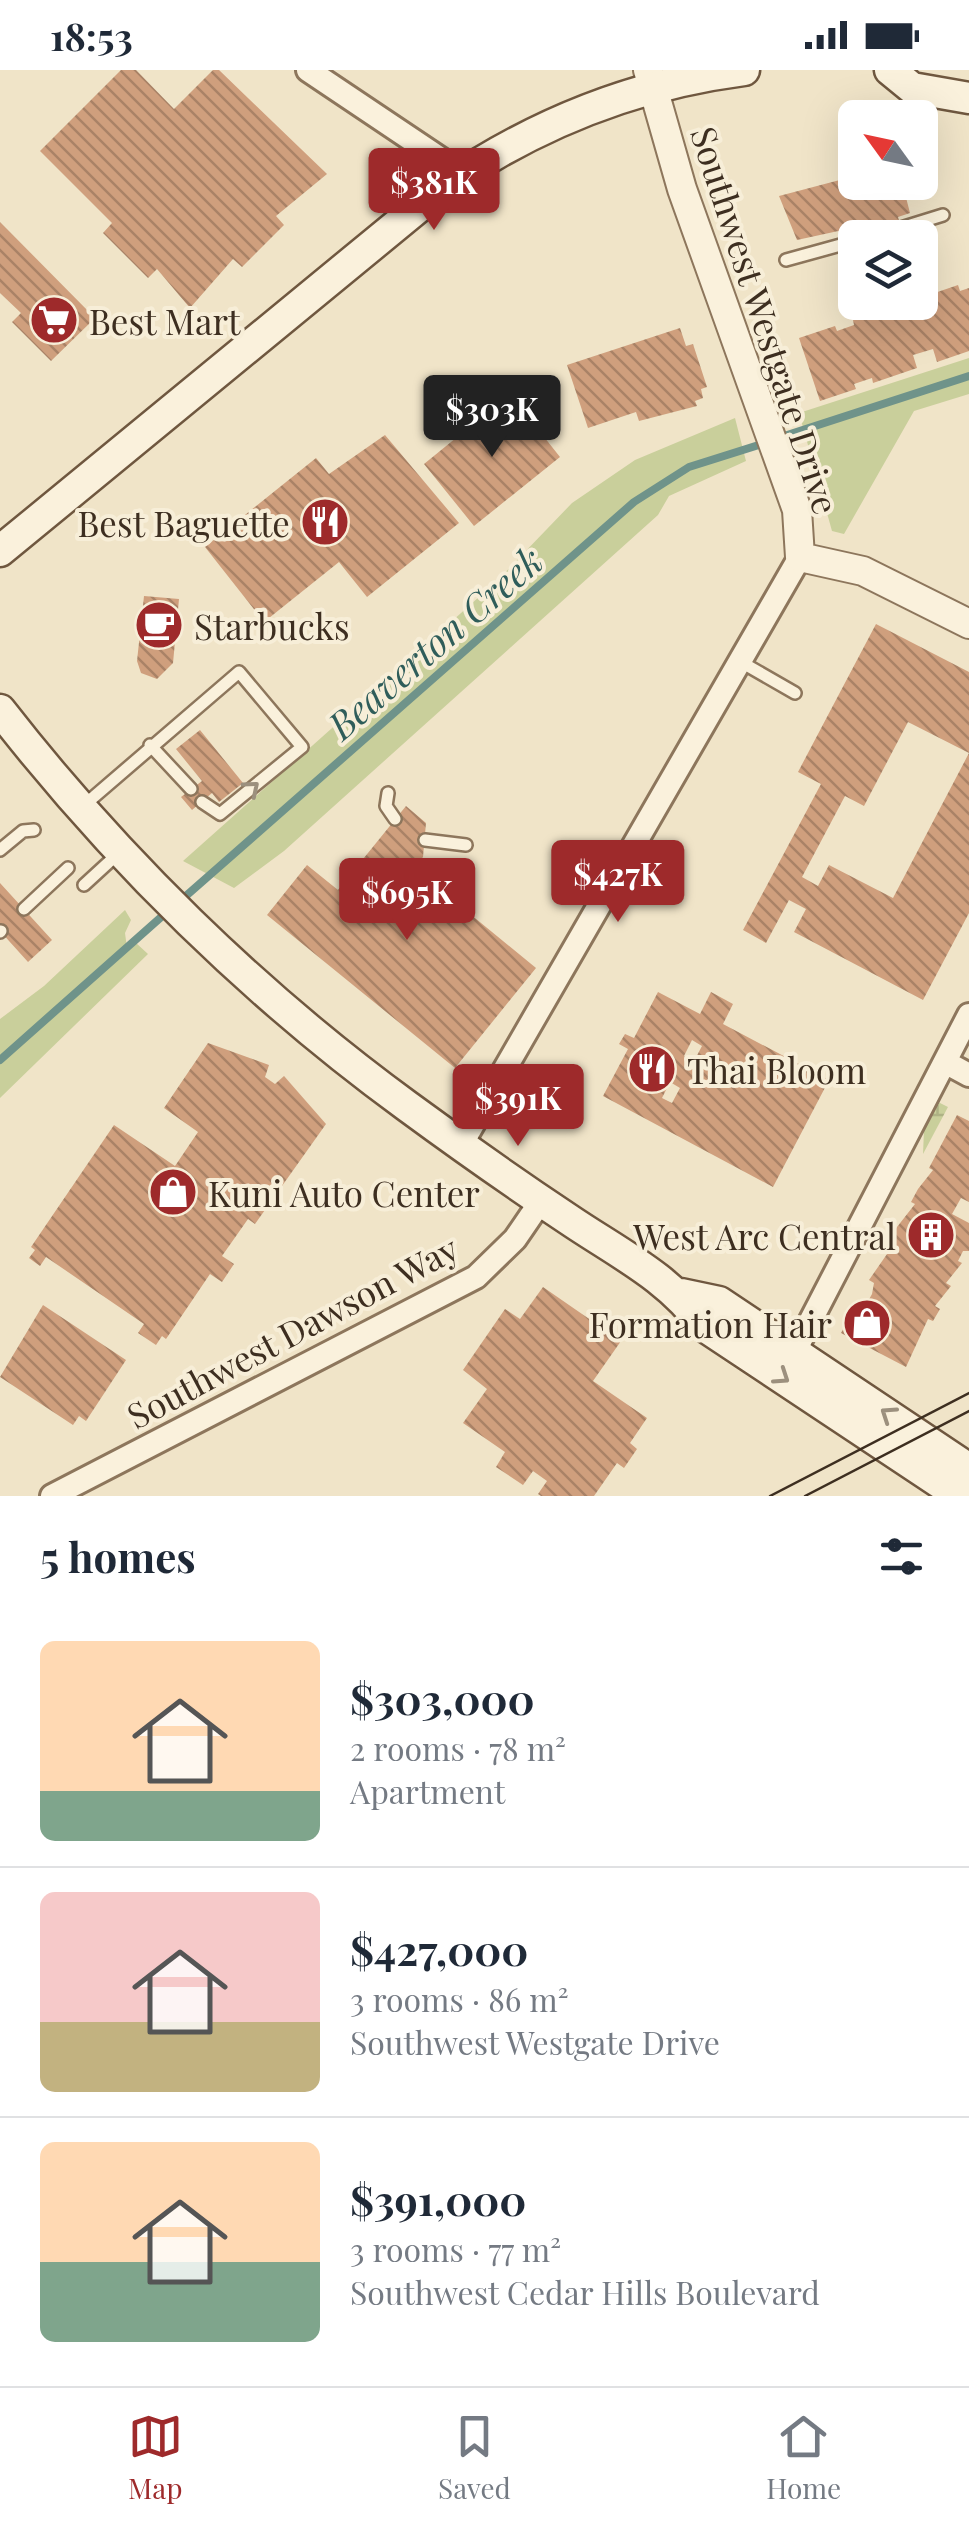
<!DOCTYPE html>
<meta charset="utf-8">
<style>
body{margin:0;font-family:"Playfair Display",serif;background:#f2f2f3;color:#1f2937;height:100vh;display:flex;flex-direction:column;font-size:38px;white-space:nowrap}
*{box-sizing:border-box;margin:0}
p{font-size:32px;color:#747a83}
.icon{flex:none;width:55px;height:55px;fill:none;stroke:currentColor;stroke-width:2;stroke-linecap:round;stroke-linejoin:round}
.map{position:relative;height:1426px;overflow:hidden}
.details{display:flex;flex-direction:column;background:#fff;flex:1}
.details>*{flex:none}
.needle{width:65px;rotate:303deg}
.controls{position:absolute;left:838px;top:30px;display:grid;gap:20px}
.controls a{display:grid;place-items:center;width:100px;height:100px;border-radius:15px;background:#fff;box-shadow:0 10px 40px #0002;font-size:50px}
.price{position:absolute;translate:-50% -85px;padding:0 22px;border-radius:10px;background:#9e2a2b;color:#fff;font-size:32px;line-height:65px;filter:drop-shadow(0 2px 5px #0008)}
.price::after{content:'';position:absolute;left:50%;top:60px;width:30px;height:22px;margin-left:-15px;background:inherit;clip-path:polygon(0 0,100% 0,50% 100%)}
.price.on{background:#222;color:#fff}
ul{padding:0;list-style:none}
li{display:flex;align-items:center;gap:30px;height:250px;padding:0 40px}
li+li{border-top:2px solid #e0e1e3}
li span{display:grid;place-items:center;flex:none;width:280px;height:200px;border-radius:15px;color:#555}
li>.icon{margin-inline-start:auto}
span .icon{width:120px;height:120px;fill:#fffc;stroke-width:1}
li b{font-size:42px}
h2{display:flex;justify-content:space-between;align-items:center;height:120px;padding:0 40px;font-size:42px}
.status{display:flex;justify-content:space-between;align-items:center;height:70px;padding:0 50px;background:#fff;direction:ltr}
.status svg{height:28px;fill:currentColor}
.tab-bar{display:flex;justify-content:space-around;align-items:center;height:140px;border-top:2px solid #e0e1e3;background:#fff;font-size:28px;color:#747a83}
.tab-bar a{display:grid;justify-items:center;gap:5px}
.tab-bar .on{color:#9e2a2b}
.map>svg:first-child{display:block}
.grass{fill:#c9cf9b}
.wetland{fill:url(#wetland-marsh)}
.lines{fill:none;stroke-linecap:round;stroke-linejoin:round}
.stream{stroke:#6f938a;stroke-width:8}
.building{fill:url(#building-back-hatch);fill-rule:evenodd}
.service-casing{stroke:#8d765c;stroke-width:16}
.minor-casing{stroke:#8d765c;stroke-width:28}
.tertiary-casing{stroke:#8d765c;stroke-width:32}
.secondary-casing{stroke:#6f573f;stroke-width:35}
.service{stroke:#faf1dc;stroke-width:11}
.minor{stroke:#faf1dc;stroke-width:22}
.tertiary{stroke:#faf1dc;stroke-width:28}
.secondary{stroke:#faf1dc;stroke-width:30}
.tram{stroke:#3d2e20;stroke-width:2.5}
.oneway{stroke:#9c907e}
.labels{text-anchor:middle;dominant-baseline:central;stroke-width:8;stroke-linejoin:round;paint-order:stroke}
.poi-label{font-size:35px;fill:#3d2e20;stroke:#f7eed8;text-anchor:start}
.street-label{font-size:35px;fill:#3d2e20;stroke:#f7eed8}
.water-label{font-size:38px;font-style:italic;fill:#2f5d5a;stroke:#f7eed8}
</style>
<div class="status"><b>18:53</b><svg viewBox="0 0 49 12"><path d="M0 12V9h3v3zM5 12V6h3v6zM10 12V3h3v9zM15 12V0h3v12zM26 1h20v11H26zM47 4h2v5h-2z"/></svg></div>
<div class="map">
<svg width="969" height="1426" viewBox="0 0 969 1426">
<defs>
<pattern id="wetland-marsh" width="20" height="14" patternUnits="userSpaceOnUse" patternTransform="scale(2.5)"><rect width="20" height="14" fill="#c9cf9b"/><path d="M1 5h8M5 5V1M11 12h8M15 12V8" fill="none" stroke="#aeb285"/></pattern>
<pattern id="building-back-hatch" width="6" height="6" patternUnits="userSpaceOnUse" patternTransform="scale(2.5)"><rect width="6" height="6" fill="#cf9f7d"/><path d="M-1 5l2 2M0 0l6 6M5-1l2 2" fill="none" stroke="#a98266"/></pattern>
</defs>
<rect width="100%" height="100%" fill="#f0e4c8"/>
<path class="grass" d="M969,288V324L914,341L844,464L832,461L799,343Z
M735,348L746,391L669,426L658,445L284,781L234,818L183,791L498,510L572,433L635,390Z
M125,840L131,850L125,863L127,878L135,872L148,884L0,1028V949L44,916Z"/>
<path class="wetland" d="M938,1032L948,1037L923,1084L924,1060Z"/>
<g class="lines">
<path class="stream" d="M778,368L969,306
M179,832L634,432L689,397L765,373
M0,990L168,841"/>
</g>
<path class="building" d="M121,0H136L174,39L213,0H219L327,104L276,146L284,155L242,197L233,189L190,238L157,199L148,208L103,163L112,153L40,81Z
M855,106V112H902L910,143L898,147L904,168H879L875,153L797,170L779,126Z
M0,152L95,248L51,291L12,252L21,243L0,223Z
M958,215L960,221L969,218V281L937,292L933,279L913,285L917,298L873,313L872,308L854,314L856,319L820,331L799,268L835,256L837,261L854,255L853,250L897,235L899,242L919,235L920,228Z
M680,258L686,276L693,274L707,317L701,319L703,328L695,331L697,336L639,351L636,342L588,358L567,295Z
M510,324L560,387L474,456L424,394Z
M385,365L459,453L367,527L339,492L264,552L205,477L316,388L329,404Z
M144,526L179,529L173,593L157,609L141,603L137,591Z
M876,554L969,602V843L923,930L794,862L806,839L789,830L766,873L743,860L821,714L798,702ZM908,652L969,683L893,828L829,795L818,816L802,807L845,726L864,736Z
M200,660L243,713L219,732L212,723L192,740L181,727L202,711L176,679Z
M406,736L426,753L423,787L414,798L536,898L455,998L267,845L307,795L338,820Z
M0,813L52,870L28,892L0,861Z
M658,922L700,944L711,922L733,934L723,954L829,1010L773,1117L603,1026L628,979L619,974L625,964L634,968ZM692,970L702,976L694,991L684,986ZM670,1012L680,1018L672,1033L662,1028Z
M208,973L269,995L265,1007L275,1014L284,1006L326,1054L255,1154L248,1149L222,1186L234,1194L222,1212L210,1204L166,1269L162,1266L156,1275L138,1263L144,1254L46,1187L40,1196L29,1188L35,1180L31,1177L114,1055L175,1096L198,1062L164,1038Z
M957,1045L969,1051V1132L961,1128L952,1144L969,1153V1181H963L958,1191L962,1193L946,1213L951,1216L935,1236L940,1239L933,1251L928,1249L906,1297L841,1263L860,1229L867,1233L872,1224L874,1213L869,1210L894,1174L889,1172L897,1157L915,1134L911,1132L918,1119L933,1100L929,1098Z
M543,1217L621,1271L593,1311L647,1348L630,1373L637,1379L624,1398L617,1393L594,1426H541L538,1424L547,1411L533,1401L523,1415L496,1397L505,1382L463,1353L487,1319L463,1300L505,1239L520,1249Z
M43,1235L126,1290L86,1351L79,1346L73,1355L0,1307Z"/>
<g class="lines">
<g class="service-casing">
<path id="service" d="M901,158L943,145
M866,168L878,164
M786,190L855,171
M741,592L795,623
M150,675L191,719
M388,723L386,736L395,749
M82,737L239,602L302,677L220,744L202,732
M425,770L466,775
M0,780L23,761L34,760
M84,815L121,781
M24,839L68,798
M0,862L1,861"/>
</g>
<g class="minor-casing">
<path id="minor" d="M308,0L463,104
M945,992L969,1005
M461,1075L800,487
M795,1281L969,945
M52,1426L476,1207L515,1169L541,1131"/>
</g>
<g class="tertiary-casing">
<path id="tertiary" d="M648,0L682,119L797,440L800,487L863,501L969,554"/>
</g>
<g class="secondary-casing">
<path id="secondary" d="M890,0L912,18L969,28
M0,481L443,117C533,55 635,14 744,0
M0,640C116,789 255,925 407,1036C460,1075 514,1113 568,1149C618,1183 669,1207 704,1256L960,1426
M681,1224L719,1232L969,1399"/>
</g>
<use href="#service" class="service"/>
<use href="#minor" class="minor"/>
<use href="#tertiary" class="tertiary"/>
<use href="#secondary" class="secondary"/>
<path class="tram" d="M770,1426L969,1323
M805,1426L969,1341"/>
</g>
<defs><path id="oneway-chevron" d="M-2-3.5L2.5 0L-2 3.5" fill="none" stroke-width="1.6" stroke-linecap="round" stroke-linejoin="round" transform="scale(2.5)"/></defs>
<g class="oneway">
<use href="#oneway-chevron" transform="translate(252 718) rotate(-40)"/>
<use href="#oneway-chevron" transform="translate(782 1307) rotate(34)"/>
<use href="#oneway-chevron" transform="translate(888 1344) rotate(-146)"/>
</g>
<defs>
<g id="supermarket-disc" transform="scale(2.5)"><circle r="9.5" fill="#9e2a2b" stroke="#f7eed8"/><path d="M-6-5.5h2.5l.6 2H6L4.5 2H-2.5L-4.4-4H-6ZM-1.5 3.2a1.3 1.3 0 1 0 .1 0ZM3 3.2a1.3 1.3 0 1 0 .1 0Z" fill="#fff"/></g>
<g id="restaurant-disc" transform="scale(2.5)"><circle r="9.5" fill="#9e2a2b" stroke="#f7eed8"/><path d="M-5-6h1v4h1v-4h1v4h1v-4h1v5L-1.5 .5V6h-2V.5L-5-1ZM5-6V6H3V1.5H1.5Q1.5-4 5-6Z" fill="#fff"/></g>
<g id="cafe-disc" transform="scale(2.5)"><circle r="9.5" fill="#9e2a2b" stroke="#f7eed8"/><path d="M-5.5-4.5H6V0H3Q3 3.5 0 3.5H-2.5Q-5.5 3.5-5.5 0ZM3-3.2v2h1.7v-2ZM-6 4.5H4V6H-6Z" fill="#fff"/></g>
<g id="shop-disc" transform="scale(2.5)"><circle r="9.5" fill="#9e2a2b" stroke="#f7eed8"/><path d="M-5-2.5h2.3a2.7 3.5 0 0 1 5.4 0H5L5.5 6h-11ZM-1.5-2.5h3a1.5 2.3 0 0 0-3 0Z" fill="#fff"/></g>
<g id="building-disc" transform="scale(2.5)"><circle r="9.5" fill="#9e2a2b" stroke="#f7eed8"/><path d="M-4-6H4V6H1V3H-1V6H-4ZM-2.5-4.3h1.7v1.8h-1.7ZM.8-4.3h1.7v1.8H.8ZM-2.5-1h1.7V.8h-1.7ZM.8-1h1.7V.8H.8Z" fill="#fff"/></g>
</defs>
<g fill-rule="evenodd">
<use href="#supermarket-disc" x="54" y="250"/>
<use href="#restaurant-disc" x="325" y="452"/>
<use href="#cafe-disc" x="159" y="555"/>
<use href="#restaurant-disc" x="652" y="999"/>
<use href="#shop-disc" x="173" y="1122"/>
<use href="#building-disc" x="931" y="1165"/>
<use href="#shop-disc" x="867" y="1253"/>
</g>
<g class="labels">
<g class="poi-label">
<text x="89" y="250">Best Mart</text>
<text x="290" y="452" text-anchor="end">Best Baguette</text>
<text x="194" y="555">Starbucks</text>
<text x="687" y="999">Thai Bloom</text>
<text x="208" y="1122">Kuni Auto Center</text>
<text x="896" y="1165" text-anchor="end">West Arc Central</text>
<text x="832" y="1253" text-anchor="end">Formation Hair</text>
</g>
<g class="street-label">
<text transform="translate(766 250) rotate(72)">Southwest Westgate Drive</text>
<text transform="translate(292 1261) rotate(-28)">Southwest Dawson Way</text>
</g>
<g class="water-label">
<text transform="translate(434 572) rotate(-41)">Beaverton Creek</text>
</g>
</g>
</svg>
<div class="controls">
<a><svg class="needle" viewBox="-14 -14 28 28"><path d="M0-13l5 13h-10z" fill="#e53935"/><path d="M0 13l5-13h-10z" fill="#747a83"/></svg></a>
<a><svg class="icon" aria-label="layers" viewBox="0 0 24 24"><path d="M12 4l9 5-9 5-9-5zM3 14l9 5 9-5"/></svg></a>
</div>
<b class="price" style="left:434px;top:163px">$381K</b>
<b class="price on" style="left:492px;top:390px">$303K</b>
<b class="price" style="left:618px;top:855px">$427K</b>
<b class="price" style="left:407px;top:873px">$695K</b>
<b class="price" style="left:518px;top:1079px">$391K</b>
</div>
<section class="details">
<h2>5 homes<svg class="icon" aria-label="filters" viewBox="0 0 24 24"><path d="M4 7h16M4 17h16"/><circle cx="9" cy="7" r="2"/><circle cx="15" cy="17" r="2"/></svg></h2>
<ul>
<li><span style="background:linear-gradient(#ffd9b3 75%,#7fa58c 0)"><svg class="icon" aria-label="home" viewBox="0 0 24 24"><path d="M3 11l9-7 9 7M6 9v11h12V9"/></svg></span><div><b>$303,000</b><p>2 rooms · 78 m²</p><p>Apartment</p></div></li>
<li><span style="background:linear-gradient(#f6c9c9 65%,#c2b280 0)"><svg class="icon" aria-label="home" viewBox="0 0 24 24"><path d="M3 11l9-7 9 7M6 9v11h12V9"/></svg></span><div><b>$427,000</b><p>3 rooms · 86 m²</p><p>Southwest Westgate Drive</p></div></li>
<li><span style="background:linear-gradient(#ffd9b3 60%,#7fa58c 0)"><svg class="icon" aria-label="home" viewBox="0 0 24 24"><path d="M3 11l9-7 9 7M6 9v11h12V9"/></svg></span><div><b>$391,000</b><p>3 rooms · 77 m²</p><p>Southwest Cedar Hills Boulevard</p></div></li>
</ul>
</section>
<nav class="tab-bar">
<a class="on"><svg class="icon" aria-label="map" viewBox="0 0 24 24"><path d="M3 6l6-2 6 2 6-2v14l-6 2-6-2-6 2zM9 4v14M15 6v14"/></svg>Map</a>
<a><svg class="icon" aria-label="saved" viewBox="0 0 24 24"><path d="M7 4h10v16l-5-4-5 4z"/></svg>Saved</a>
<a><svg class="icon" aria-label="home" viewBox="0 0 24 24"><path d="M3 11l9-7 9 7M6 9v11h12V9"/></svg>Home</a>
</nav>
